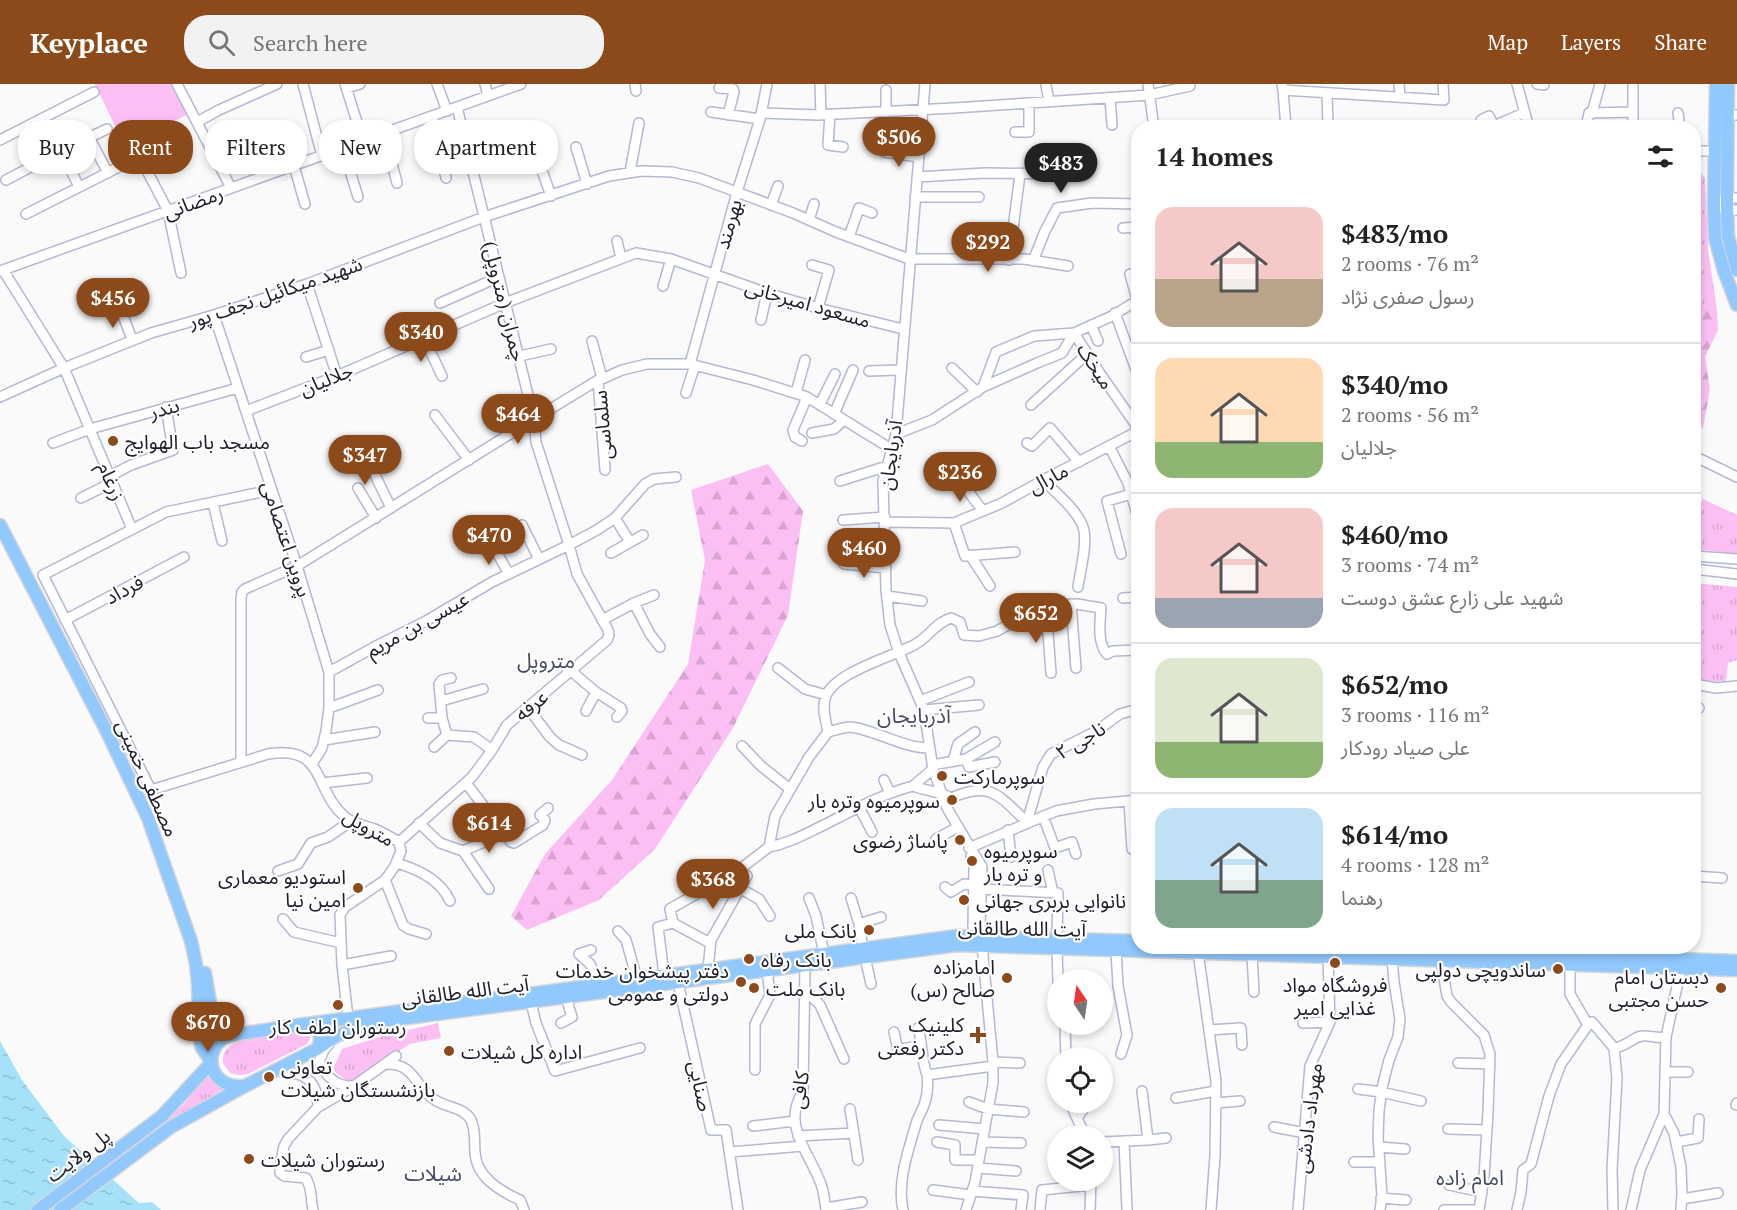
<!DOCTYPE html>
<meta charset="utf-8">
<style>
body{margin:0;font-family:"PT Serif","Noto Sans Arabic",serif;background:#f2f2f2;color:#222;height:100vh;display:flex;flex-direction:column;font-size:22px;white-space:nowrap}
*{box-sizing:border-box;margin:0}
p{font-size:20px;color:#767676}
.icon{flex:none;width:33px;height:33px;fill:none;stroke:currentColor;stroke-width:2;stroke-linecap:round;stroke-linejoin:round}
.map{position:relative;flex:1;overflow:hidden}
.details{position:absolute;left:1131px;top:36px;width:570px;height:834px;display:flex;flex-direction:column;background:#fff;border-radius:24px;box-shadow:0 3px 9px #0003}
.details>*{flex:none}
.banner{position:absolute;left:18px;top:36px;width:570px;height:54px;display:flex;gap:12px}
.needle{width:39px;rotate:347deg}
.buttons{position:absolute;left:1047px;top:885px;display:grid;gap:12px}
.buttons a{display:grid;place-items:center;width:66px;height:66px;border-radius:50%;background:#fff;box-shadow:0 3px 9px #0003;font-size:30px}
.price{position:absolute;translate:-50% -51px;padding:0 14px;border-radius:21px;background:#8c491a;color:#fff;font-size:20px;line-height:39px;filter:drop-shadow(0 2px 3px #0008)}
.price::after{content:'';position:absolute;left:50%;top:36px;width:18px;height:14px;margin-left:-9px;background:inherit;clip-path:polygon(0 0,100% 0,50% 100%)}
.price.on{background:#222;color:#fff}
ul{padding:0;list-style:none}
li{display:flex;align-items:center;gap:18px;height:150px;padding:0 24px}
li+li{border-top:2px solid #e0e0e0}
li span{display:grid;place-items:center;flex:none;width:168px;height:120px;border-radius:18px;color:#555}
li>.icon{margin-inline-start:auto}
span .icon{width:72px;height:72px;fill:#fffc;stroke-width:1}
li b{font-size:26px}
h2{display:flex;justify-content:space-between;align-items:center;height:72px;padding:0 24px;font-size:26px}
.chip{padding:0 21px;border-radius:24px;background:#fff;box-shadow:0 3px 9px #0003;font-size:21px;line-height:54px}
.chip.on{background:#8c491a;color:#fff}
header{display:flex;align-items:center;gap:36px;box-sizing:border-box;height:84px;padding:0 30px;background:#8c491a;color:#fff}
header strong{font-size:28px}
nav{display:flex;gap:33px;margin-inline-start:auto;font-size:21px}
.search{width:420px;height:54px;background:#f2f2f2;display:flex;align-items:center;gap:15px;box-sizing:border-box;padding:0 21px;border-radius:24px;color:#767676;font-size:22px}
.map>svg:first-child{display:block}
.grass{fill:url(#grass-tufts)}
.forest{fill:url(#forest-firs)}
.pitch{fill:#fcbff4}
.water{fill:url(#water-ripples)}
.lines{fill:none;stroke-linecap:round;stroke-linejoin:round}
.minor-casing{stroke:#b3b8d3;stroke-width:12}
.major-casing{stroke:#d6d6d8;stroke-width:15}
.minor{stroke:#fff;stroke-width:9}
.major{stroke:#91c8fd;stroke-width:12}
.poi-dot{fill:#8c491a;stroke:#fff;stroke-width:2}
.labels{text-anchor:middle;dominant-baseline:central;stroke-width:4.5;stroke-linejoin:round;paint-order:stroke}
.street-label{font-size:20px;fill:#1d1e29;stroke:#fff}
.poi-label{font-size:20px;fill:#1d1e29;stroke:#fff;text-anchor:start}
.neighbourhood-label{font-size:21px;fill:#454961;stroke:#fff}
</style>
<header>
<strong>Keyplace</strong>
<div class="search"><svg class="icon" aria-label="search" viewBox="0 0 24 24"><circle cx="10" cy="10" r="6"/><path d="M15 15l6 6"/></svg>Search here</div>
<nav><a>Map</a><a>Layers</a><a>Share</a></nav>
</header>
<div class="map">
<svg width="1737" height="1126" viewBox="0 0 1737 1126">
<defs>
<pattern id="grass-tufts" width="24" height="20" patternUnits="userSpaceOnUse" patternTransform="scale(1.5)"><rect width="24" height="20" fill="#fcbff4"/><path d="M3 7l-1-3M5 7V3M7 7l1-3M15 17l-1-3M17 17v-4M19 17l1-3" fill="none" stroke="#d8a4d1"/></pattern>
<pattern id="forest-firs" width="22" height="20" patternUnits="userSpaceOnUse" patternTransform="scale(1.5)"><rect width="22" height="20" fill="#fcbff4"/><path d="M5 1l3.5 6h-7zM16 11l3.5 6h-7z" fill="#d8a4d1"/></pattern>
<pattern id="water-ripples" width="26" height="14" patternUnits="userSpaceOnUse" patternTransform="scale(1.5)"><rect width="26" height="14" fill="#a5e2f9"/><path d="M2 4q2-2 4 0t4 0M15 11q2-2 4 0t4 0" fill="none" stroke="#8ec1d5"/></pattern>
</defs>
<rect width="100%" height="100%" fill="#fafafa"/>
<path class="grass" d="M1694,80L1705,94L1708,165L1717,226L1694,219Z
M1703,415L1737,431V470L1694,465V431Z
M1694,499L1737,503V576L1728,579L1726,597L1694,599Z
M438,939L441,954L410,960L349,998L335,988L334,983L342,965L379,953Z
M302,947L307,949L310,954L307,960L248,990L240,991L230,989L223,979C223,974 223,969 227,965C240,951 283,950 302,947Z
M207,993L216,996L227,1003L189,1025L147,1054L145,1050C158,1041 171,1032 183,1021C191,1013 197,998 207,993Z"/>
<path class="forest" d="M1694,219L1717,226L1718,246L1705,273L1710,305L1703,344L1694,343Z
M768,380L803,427L788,531L733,644L655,765L599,816L527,846L511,832L545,770L612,696L688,580L705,476L691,406Z"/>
<path class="pitch" d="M95,0H172L187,31L124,61Z"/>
<path class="water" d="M0,957L22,996L64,1052L139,1119L152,1118L161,1126H0Z"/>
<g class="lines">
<g class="minor-casing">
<path id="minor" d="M177,0L231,104
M303,0L322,72
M345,0L363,57
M437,0L447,27
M485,0L488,12
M635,0L636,7
M820,0L821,31
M925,0L896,350L883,397L886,506L890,541L899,569L924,626L933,685L947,724L982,783L980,843L978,852
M1148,0L1154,44
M1282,0L1283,6L1444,16L1443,0
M1399,0L1400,13
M1517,0L1529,44
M1537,0L1544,1
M1046,1L1049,18
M347,4L360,0
M719,4L733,5L734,8L728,31
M1283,6L1286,44
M1327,9L1328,44
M1110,14L1112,41
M711,28L760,35
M886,28V6
M761,29L818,31L954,24L1149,11L1190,2
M1592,29L1600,0
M1678,29L1680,44
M830,30L828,61L843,63
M1728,31H1737
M432,32L446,94
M45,33L79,103
M1481,36L1489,32L1494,42L1524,29
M197,38L219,26L277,0
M1206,42V44
M1586,44L1589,29L1633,28
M1633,44V0
M1015,48H1029V19
M384,49L397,99
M90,55L108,89
M0,56L94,8
M133,60L168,127L181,189
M576,63L587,100
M343,64L358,113
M1694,67H1715
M884,68L919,73
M471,80L547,59
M540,81L551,112
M294,82L305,120
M630,88L639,39
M917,93L985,89L1071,90
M6,96L61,67L107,45
M915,113H979
M1721,117L1727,114H1737
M771,121L778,102
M1721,124L1727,127L1737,126
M26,130L184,50
M809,136L814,120
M1123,144L1138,143
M849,153L859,124L872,129
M617,157L621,174
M1009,176L1020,90
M1033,177L1045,147L1057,124L1092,119L1138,120
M812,181L829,186L818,224
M3,186L64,284L132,445
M0,187L521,0
M1130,190L1137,216
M307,200L337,292
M663,202L671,175
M440,219L499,193
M120,224L132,255
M1115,229L1138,291
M214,231L297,482L329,588V624L326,647L322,664L312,680
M761,236L767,209
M403,239L411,260
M1091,241L1098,257
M1074,249L1062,269L1037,279L983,303L996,268L1034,252L1074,249L1112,232L1138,216
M1074,249L1099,288L1138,344
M424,254L442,292
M592,257L602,294
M520,272L551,265
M306,273L329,266
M690,280L737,108L760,35L767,0
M952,284L977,308
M869,287L900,286
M598,296L605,386
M686,309L695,281
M796,309L805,276
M0,313L64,284L151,249L214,231L307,200L484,133L609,92L641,87L672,88L699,94L793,129L836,148L909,175H1024L1068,182
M820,320L835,290
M1031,321L1087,270
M246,327L337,292L505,219L636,169L671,175L767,209L818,224L903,245
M834,330L853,286
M435,331L469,376
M812,349L834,345L844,336
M896,350L932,336L983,303
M802,357L795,353L793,346L807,313
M53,359L90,345L238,304
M1027,359L1032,362L1050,344L1079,378
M1109,362L1128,399L1136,427L1138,426
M364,368L391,424
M1694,372L1737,393
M110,392L131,381L173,366L166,323
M959,395L983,427
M1043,396C1056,409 1081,429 1084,447C1087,463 1080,487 1078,503
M840,397L887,382
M358,404L376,434
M81,414L113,398
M213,419L222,457
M615,434L630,458
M843,436L885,433
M885,438L954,439L1002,419L1049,393L1138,347
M954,439L965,472L1015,468
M522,441L539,475
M492,460L509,490
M611,469L643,451
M1121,470L1107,417L1132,410
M970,471L990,502
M1694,472L1737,475
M844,480L886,484
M1694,485L1737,490
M887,512L922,517
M1123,514L1138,513
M634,519L650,550L660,563
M1071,520L1076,584
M1040,528L1048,549L1051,589
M65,536L184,473
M602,536L634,519L654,511
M778,584L805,605L826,611
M571,587L596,608L621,624L622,627L617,633
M329,588L378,561L426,537L492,498L569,461L536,358L534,335L593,299L622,286L647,280H690L753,296L807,313L893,366
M451,594L442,596L439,600L442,634L447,651L474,653L492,666
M1694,600L1716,604L1737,602
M441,617L483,605
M920,617L969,598
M329,624L378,606
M528,624L550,653L559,661L582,671
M1694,624H1699
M924,626L979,621
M586,627L596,608
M428,634H442
M828,648C835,646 844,643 851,643C878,647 903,664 929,664
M324,656L375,648
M742,662L761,682L790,705
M434,663L447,651
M966,675L969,683L995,678
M953,677L958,660L975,648
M241,678V515L242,508L245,505L297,482L534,335L457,23
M932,681L966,675L995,658
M884,696L890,709
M322,699L367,694
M466,699L511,758L514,759L543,741L545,736L540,731L548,724
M913,702C926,707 939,707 951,714C991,696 999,712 1027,738L1043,683L1051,670L1098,646L1120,630L1138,625
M913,702L933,685
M151,706L268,670C326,660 313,706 345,733C353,739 365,742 375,745C384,749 391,753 399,758L401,767L395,782L385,796L345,823L340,831L342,881L348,934
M151,706L43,491L166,428L271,406
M1129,717L1132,765
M859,723L872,748
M1043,732L1055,764L1072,758L1076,770
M419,739L440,759L463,767L489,805
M1008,746L1011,773
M936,755L958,743
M399,758L472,693L492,666L507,641L607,556L609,551L608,546L577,490L569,461L597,446L615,434L645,400L654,395L676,393
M769,763C790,759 807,749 826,740C855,725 882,710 913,702
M969,764L1056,727L1094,720L1138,716
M463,767L505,749
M396,779C418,785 440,795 450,817
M1048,786L1053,809
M278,787L298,780L311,759L328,753L351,737
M1694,792L1722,794
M385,796L403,841L409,845L426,850
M945,803L951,808L964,800L974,801
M741,805L759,815L770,832
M981,805L1058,809L1057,854
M809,814L816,832L824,870
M851,814L859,840L863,864
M283,835L294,848L341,859
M673,839L670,825L740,785L769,763L775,732L809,673L828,648C826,637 822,626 825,615C831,589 892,573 914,561C929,553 935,539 951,534L960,538L964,551L979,552L997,547L1015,537L1040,528L1049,521L1077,520L1101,524C1100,539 1097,558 1107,570L1113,567L1138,566
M859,840L881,833
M618,847L626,856L637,895
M1057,864L1058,899
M591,866L579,870L590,880L599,900
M1116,866L1118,902L1127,951L1121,970
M1198,868L1216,997L1215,1072L1211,1126
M1252,870L1254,908
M865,873L871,900
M1441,876L1447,912L1451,918L1484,951L1490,970L1488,1028L1484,1093L1479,1126
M1570,880V910L1588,941L1592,938L1614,964L1617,994L1612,1086L1613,1126
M342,881L391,872
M805,881L803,1008C780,1042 812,1071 822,1103C824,1110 825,1119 826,1126
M708,885L711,856L747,792L740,785
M664,891L658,843L673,839L710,859
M678,898L711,1046H726L738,1126
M805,906L820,921L844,975
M531,918L536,939L555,987L640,964
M561,939L572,933L566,913
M1303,939L1330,938
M1065,940L1066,974
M918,944C923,960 921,975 927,991L993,982
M1209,946L1241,944L1242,961
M894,948L898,966L921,961
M329,960L324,966L319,978C327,994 337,1003 354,1002
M1614,964C1626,963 1633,953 1642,952C1649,951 1658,955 1666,953
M993,978L1020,979
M1458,979L1490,980
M385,980C416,979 414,1003 435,1016C447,1024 464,1023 471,1036C476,1047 474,1057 475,1068C476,1093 500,1107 520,1116L524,1126
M755,986V940L770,911L767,886
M277,987C303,988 318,995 318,1023
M1665,988H1688
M1358,1005L1381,1008L1421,1017
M1142,1007L1148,1056
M1176,1014L1216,1007
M969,1018L988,1025L1024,1028
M1071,1018C1073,1030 1081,1040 1085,1052
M1216,1019L1240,1017
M1736,1021L1737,1019
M850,1025L858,1076
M1078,1033L1088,1018
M939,1041L985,1045
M753,1042L795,1037
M1274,1043L1305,1049
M1448,1045L1486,1046
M798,1052L854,1049
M1124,1057L1127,1126
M937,1058L955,1061V1076H979
M982,1058L1021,1059
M1102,1058L1148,1056L1166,1054
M1676,1058L1698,1054L1699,1035
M1379,1063L1405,1065
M730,1068L803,1062
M1354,1078H1380
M978,1084L1016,1087
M1449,1101L1482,1108
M933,1106L971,1111
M972,1107L1023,1111L1021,1126
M1381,1114L1406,1116
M1682,1115L1718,1109
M826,1124L862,1118
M313,1126C310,1113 313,1107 306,1094L284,1092L280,1089V1082L284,1062L288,1055L318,1023L354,1002L396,972
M903,1126C897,1098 908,1067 916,1040C918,1032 923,1026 925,1018C928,1009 928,1000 927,991
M966,1126L975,1098L993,999V978L982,861L973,843L974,783L971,772
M1040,1126L1042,1106L1091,1101
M1090,1126L1091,1096
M1298,1126L1310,982L1330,938L1328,872
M1380,1126L1382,1112L1378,1053L1379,1027L1382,1004L1389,976L1398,953L1400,935L1394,898L1392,875
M1444,1126H1479
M1517,1126L1521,1108L1523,1086L1531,1080L1549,1012L1561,980L1588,941
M1631,1126L1640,1086L1664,1030
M1681,1126L1682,1109L1681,1083L1674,1049L1664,1030L1666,953L1681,884"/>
</g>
<g class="major-casing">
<path id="major" d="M1716,0L1714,120L1715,154L1724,187L1737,221
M1728,0L1727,120L1728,152L1737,186
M0,441L108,650L148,734L191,857L196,880L198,900L200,956L202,964L211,977
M1297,862L1737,877
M205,889L215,947L225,953
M306,940L957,852L1138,857
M317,965C324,953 319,943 305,940L226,952C199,970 212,1006 245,1002L317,965L336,952L360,943L392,936L957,861L1737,886
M38,1126L162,1032L211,979
M60,1126L171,1043L243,1003"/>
</g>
<use href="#minor" class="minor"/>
<use href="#major" class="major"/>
</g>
<g class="poi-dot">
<circle cx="113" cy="357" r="6"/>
<circle cx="942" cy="692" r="6"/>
<circle cx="952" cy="716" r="6"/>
<circle cx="960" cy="756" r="6"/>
<circle cx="972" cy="777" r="6"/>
<circle cx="358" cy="804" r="6"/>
<circle cx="964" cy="816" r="6"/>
<circle cx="869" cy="846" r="6"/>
<circle cx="749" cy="875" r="6"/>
<circle cx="1335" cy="879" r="6"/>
<circle cx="1558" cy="885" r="6"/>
<circle cx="1007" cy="894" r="6"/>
<circle cx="741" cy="898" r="6"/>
<circle cx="754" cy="904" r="6"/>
<circle cx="1721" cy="904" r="6"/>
<circle cx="338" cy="921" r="6"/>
<path d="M975 942h6v6h6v6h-6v6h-6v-6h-6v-6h6z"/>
<circle cx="449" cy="967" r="6"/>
<circle cx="269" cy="993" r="6"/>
<circle cx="249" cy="1075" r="6"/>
</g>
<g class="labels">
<g class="street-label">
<text transform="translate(193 118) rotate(-20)">رمضانی</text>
<text transform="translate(728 140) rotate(-74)">بهرمند</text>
<text transform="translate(275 208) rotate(-19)">شهید میکائیل نجف پور</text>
<text transform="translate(505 217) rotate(76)">چمران (متروپل)</text>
<text transform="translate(808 219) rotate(16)">مسعود امیرخانی</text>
<text transform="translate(1096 282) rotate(57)">میخک</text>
<text transform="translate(326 295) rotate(-22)">جلالیان</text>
<text transform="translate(164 324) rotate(-16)">بندر</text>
<text transform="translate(602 341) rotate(-95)">سلماسی</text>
<text transform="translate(890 371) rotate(-82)">آذربایجان</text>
<text transform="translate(1048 394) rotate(-28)">مارال</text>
<text transform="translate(112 397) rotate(67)">زرغام</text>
<text transform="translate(287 455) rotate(72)">پروین اعتصامی</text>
<text transform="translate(124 505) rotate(-28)">فرداد</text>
<text transform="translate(417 540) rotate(-29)">عیسی بن مریم</text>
<text transform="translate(531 621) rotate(-40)">عرفه</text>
<text transform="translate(1080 656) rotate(-31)">ناجی ۲</text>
<text transform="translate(148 694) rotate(66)">مصطفی خمینی</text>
<text transform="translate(369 743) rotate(30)">متروپل</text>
<text transform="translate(1022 844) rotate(1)">آیت الله طالقانی</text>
<text transform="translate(465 907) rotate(-7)">آیت الله طالقانی</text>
<text transform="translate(701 1002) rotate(78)">صنایی</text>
<text transform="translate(799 1006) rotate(-82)">کافی</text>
<text transform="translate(1308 1034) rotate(-83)">مهرداد دادشی</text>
<text transform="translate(78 1071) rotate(-37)">پل ولایت</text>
</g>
<g class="poi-label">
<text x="125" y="357">مسجد باب الهوایج</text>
<text x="954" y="692">سوپرمارکت</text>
<text x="940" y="716" text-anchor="end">سوپرمیوه وتره بار</text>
<text x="948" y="756" text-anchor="end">پاساژ رضوی</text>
<text x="984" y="766">سوپرمیوه<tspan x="984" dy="23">و تره بار</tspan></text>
<text x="346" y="792" text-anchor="end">استودیو معماری<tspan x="346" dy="23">امین نیا</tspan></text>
<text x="976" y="816">نانوایی بربری جهانی</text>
<text x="857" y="846" text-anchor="end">بانک ملی</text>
<text x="761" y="875">بانک رفاه</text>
<text x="995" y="882" text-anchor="end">امامزاده<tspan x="995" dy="23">صالح (س)</tspan></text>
<text x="1546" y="885" text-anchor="end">ساندویچی دولپی</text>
<text x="729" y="886" text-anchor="end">دفتر پیشخوان خدمات<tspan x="729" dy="23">دولتی و عمومی</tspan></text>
<text x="1709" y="892" text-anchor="end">دبستان امام<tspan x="1709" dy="23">حسن مجتبی</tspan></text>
<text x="1335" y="900" text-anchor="middle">فروشگاه مواد<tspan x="1335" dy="23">غذایی امیر</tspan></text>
<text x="766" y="904">بانک ملت</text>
<text x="964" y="940" text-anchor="end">کلینیک<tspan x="964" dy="23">دکتر رفعتی</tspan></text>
<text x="338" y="942" text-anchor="middle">رستوران لطف کار</text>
<text x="461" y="967">اداره کل شیلات</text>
<text x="281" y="982">تعاونی<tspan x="281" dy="23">بازنشستگان شیلات</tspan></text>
<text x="261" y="1075">رستوران شیلات</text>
</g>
<g class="neighbourhood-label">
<text x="546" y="576">متروپل</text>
<text x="914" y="631">آذربایجان</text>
<text x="433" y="1089">شیلات</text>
<text x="1470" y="1093">امام زاده</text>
</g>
</g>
</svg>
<div class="buttons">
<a><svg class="needle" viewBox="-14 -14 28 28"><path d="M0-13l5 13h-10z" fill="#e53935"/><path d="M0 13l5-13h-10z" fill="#767676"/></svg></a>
<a><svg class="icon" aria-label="locate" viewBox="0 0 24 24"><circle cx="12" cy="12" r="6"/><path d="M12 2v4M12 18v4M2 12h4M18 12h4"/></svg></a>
<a><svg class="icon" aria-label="layers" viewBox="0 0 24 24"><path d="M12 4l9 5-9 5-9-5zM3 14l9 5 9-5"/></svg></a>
</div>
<b class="price" style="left:899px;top:84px">$506</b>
<b class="price on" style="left:1061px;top:110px">$483</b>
<b class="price" style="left:988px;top:189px">$292</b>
<b class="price" style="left:113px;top:245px">$456</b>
<b class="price" style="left:421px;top:279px">$340</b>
<b class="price" style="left:518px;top:361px">$464</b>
<b class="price" style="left:365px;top:402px">$347</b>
<b class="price" style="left:960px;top:419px">$236</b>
<b class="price" style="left:489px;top:482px">$470</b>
<b class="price" style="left:864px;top:495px">$460</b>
<b class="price" style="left:1036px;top:560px">$652</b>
<b class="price" style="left:489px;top:770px">$614</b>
<b class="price" style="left:713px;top:826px">$368</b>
<b class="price" style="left:208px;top:969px">$670</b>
<div class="banner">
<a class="chip">Buy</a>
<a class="chip on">Rent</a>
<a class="chip">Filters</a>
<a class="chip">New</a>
<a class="chip">Apartment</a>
</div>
<section class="details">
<h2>14 homes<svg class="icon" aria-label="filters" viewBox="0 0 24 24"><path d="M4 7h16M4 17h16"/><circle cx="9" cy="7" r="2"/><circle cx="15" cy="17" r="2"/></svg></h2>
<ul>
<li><span style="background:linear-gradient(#f6c9c9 60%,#b9a48a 0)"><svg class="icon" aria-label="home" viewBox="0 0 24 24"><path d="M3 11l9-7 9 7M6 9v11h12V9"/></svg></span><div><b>$483/mo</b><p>2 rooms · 76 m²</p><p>رسول صفری نژاد</p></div></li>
<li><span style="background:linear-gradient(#ffd9b3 70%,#8fb573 0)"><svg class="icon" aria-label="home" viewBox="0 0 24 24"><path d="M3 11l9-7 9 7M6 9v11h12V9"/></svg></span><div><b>$340/mo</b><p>2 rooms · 56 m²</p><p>جلالیان</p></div></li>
<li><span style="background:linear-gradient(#f6c9c9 75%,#9aa5b1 0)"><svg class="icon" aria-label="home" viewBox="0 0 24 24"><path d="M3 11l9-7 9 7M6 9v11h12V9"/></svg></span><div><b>$460/mo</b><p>3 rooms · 74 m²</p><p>شهید علی زارع عشق دوست</p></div></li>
<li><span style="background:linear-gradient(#dfe7d0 70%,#8fb573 0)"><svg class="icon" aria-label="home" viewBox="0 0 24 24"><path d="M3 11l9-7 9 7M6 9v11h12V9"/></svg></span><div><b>$652/mo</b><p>3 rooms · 116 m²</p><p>علی صیاد رودکار</p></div></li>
<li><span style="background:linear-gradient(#bfe0f5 60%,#7fa58c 0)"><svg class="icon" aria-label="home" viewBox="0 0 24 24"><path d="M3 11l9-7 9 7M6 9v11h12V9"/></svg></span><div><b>$614/mo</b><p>4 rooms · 128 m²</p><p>رهنما</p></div></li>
</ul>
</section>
</div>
